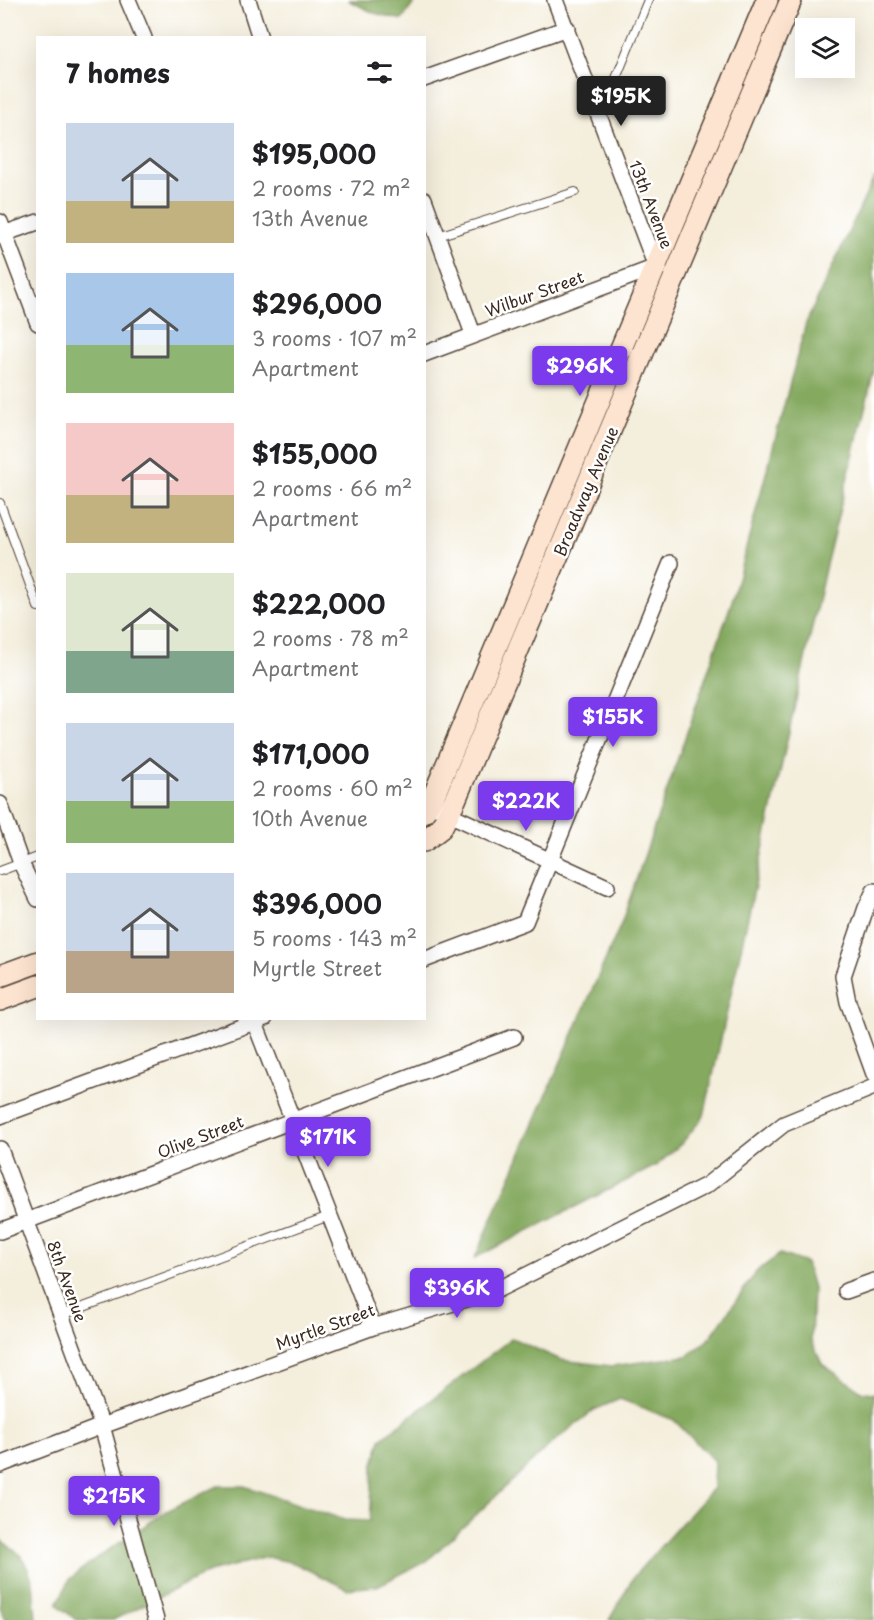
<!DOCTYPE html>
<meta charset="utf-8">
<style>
body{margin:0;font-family:"Playpen Sans",sans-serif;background:#f2f2f2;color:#202124;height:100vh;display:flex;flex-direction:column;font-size:22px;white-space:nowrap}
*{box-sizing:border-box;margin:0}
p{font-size:20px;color:#757577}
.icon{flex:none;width:33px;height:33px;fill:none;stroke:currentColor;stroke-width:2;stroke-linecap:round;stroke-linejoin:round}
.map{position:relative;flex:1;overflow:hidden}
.panel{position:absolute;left:36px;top:36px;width:390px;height:984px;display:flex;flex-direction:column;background:#fff;border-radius:0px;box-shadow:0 6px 24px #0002}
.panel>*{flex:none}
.fabs{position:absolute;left:795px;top:18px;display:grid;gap:12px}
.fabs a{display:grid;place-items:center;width:60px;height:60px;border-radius:0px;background:#fff;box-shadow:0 6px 24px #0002;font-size:30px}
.price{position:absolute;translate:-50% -51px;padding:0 14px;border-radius:6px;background:#7c3aed;color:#fff;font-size:20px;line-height:39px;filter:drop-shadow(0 2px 3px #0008)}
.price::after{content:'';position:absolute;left:50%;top:36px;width:18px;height:14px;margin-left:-9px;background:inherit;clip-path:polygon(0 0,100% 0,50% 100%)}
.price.selected{background:#222;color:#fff}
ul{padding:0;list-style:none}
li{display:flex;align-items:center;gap:18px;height:150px;padding:0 30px}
li span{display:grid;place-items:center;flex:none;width:168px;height:120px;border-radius:0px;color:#555}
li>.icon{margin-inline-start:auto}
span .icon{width:72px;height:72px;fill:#fffc;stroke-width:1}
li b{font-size:26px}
h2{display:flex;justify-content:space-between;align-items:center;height:72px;padding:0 30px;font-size:26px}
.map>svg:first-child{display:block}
.forest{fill:#84a95e;stroke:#606a3e;stroke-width:1.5}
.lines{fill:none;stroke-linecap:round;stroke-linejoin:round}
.service-casing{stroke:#57473a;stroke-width:10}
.minor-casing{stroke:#57473a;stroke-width:18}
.secondary-casing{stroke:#57473a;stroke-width:24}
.service{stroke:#fff;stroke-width:8}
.minor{stroke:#fff;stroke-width:15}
.secondary{stroke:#fde4d0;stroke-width:21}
.labels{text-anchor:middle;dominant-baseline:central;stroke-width:5;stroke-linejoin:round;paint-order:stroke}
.street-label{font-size:16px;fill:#3b2a1e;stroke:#fff}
</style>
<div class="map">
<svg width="874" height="1620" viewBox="0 0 874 1620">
<rect width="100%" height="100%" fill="#fff"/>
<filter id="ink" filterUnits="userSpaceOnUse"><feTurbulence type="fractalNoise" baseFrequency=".0167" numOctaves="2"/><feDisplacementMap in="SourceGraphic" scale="12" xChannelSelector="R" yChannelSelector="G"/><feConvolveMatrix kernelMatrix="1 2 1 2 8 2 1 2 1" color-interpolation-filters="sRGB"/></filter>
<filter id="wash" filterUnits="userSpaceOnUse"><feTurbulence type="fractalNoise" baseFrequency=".008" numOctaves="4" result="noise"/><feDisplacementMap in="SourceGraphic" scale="24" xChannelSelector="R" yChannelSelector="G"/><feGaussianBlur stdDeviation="1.35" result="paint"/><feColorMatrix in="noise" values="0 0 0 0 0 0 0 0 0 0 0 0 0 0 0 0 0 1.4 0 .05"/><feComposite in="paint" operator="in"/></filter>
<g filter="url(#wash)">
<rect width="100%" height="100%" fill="#f4eedc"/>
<path class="forest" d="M348,0H416L402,20L374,13Z
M874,178V371L825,569L704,1116L682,1143L657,1165L475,1258L621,924L732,601L806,323Z
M780,1254L806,1263L813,1288L811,1340L822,1364L863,1392L874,1393V1620H609L635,1575L713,1488L714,1461L674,1420L620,1399L594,1410L551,1444L427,1561L377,1586L347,1589L294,1563L267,1557L209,1572L113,1620H76L57,1604L70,1579L92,1561L167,1511L218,1486H244L345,1520L370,1521L373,1467L381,1439L512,1338L561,1360L612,1366L687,1356L709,1339L757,1271Z
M1,1540L22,1556L33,1581L36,1620H6L0,1608Z"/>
</g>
<g filter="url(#ink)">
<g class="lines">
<g class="service-casing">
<path id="service" d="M595,105L610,93L648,0
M438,236L575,192
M0,503L38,607
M0,871L38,857
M62,1315L329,1216"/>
</g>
<g class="minor-casing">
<path id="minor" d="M128,0L144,38
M248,0L260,38
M555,0L656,267L659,268
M424,79L567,28
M424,199L473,334
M0,222L38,323
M0,235L38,222
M424,354L656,267
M431,803L449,814L607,887
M0,804L21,863L38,899
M874,891L866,908L843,976L848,1002L874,1074
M424,960L525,922L671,563
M253,1018L373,1327
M0,1116L265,1018
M0,1149L102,1426L156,1620
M0,1231L514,1037
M846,1291L874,1281
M0,1465L102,1426L373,1327L497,1290L707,1185L784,1124L874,1087"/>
</g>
<g class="secondary-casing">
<path id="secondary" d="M424,812L434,795L767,0
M424,841L441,828L455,800L791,0
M0,976L38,962
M0,1000L38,986"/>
</g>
<use href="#service" class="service"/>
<use href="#minor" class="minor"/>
<use href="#secondary" class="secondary"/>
</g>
</g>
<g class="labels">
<g class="street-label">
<text transform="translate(652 204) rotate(69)">13th Avenue</text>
<text transform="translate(534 293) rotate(-20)">Wilbur Street</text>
<text transform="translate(585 491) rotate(-67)">Broadway Avenue</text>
<text transform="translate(200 1136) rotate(-21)">Olive Street</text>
<text transform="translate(68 1281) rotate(70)">8th Avenue</text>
<text transform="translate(325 1326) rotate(-20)">Myrtle Street</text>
</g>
</g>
</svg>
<div class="fabs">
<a><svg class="icon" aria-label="layers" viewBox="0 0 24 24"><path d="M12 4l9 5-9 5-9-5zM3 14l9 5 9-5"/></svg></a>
</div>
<b class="price selected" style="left:621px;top:127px">$195K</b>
<b class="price" style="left:580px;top:397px">$296K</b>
<b class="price" style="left:613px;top:748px">$155K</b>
<b class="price" style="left:526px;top:832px">$222K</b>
<b class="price" style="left:328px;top:1168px">$171K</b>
<b class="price" style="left:457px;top:1319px">$396K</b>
<b class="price" style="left:114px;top:1527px">$215K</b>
<section class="panel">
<h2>7 homes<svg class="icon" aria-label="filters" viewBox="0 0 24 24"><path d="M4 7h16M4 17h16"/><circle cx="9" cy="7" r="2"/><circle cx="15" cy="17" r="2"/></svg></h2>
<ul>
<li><span style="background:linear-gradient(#c9d6e8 65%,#c2b280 0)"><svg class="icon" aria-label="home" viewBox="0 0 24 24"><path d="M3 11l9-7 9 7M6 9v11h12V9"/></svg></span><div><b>$195,000</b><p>2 rooms · 72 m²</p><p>13th Avenue</p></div></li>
<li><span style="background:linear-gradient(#a9c7e8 60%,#8fb573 0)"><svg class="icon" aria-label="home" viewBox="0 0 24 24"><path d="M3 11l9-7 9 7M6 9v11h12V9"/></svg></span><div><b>$296,000</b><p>3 rooms · 107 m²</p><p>Apartment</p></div></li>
<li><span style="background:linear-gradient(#f6c9c9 60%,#c2b280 0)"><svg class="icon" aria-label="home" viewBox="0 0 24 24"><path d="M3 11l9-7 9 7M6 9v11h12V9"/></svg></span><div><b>$155,000</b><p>2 rooms · 66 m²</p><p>Apartment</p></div></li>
<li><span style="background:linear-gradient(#dfe7d0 65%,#7fa58c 0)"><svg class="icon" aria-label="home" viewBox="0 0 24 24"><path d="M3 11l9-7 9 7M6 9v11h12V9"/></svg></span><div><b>$222,000</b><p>2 rooms · 78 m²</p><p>Apartment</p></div></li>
<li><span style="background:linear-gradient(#c9d6e8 65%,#8fb573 0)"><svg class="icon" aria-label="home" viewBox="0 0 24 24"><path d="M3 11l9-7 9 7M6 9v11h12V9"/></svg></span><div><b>$171,000</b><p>2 rooms · 60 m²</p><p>10th Avenue</p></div></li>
<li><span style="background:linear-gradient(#c9d6e8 65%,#b9a48a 0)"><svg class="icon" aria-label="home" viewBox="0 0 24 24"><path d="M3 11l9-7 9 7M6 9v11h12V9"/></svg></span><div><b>$396,000</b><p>5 rooms · 143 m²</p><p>Myrtle Street</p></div></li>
</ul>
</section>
</div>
